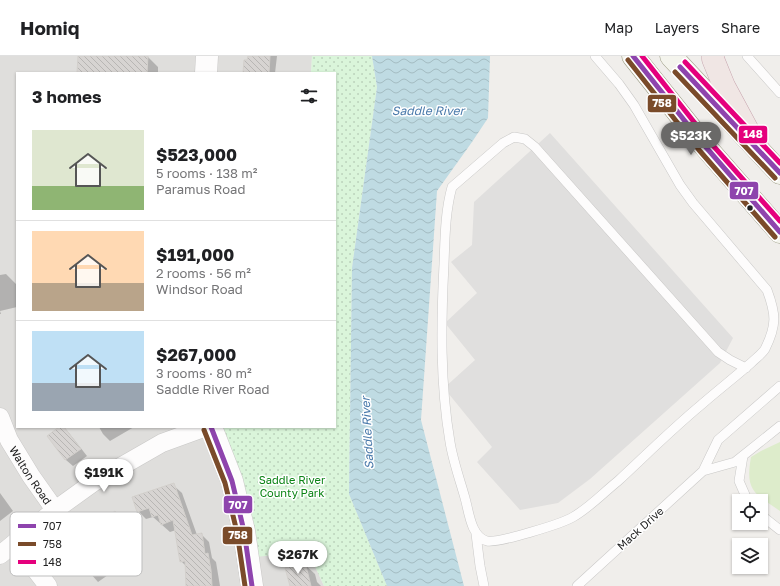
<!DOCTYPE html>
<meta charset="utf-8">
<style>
body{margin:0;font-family:"Golos Text",sans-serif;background:#f2f2f2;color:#202124;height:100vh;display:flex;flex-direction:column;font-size:15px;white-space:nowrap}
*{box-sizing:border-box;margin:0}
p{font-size:13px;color:#757577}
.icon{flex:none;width:22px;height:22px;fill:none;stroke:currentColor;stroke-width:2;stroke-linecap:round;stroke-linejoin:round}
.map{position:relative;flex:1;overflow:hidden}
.details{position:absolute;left:16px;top:16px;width:320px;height:356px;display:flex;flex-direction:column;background:#fff;border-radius:0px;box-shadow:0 1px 3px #0004}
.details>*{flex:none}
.buttons{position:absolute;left:732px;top:438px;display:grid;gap:8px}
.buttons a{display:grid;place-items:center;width:36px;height:36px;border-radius:0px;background:#fff;box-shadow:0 1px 3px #0004;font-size:20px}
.price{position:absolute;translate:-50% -34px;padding:0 9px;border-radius:14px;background:#fff;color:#222;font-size:13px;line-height:26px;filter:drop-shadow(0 1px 2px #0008)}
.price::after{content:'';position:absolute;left:50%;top:24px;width:12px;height:9px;margin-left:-6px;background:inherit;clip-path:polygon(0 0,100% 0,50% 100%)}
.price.active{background:#6a6968;color:#fff}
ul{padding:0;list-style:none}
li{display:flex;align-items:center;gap:12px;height:100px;padding:0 16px}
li+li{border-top:1px solid #e0e0e0}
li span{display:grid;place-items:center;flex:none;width:112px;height:80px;border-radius:0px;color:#555}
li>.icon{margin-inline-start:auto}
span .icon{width:48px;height:48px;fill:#fffc;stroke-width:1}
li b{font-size:17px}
h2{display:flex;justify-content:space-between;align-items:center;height:48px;padding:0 16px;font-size:17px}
header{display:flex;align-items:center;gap:24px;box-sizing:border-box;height:56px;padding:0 20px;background:#fff;border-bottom:1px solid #e0e0e0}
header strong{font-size:19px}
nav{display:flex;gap:22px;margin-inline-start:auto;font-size:14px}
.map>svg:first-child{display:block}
.residential{fill:#dfdedc}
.grass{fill:#ddeccb}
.park{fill:url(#park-dots)}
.parking{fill:#e0dfde}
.water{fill:url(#water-waves)}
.shadow{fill:#0003}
.building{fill:url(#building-back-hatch);stroke:#d3d0cc}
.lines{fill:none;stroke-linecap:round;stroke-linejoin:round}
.service-casing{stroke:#c9c8c7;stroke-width:10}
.minor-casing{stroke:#c9c8c7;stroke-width:19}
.tertiary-casing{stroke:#c9c8c7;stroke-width:23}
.secondary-casing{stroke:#999a82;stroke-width:23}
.trunk-casing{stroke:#c5a2ac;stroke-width:23}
.service{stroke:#fdfcfc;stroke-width:9}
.minor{stroke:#fdfcfc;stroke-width:18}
.tertiary{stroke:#fdfcfc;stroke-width:22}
.secondary{stroke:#f4f4ed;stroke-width:22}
.trunk{stroke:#f0e6e4;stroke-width:22}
.bus-1-casing{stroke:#fff;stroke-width:8}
.bus-2-casing{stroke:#fff;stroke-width:8}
.bus-3-casing{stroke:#fff;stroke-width:8}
.bus-1{stroke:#8e44ad;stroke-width:5}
.bus-2{stroke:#7a4b2a;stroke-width:5}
.bus-3{stroke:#e5007d;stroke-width:5}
.bus-dot{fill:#222;stroke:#fff;stroke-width:1.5}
.labels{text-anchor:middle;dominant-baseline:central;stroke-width:3;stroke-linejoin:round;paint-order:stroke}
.street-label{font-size:11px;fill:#222;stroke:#fff}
.park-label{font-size:11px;fill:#0c8416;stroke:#fff}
.water-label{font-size:12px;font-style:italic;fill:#4a7aab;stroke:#fff}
.key{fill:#fff;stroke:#bdbdbd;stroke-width:1}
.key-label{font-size:11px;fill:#222}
.line-badge{stroke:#fff;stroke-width:1.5}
.badge-label{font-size:11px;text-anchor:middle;font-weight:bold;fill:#fff}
</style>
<header>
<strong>Homiq</strong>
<nav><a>Map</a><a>Layers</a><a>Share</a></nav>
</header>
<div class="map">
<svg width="780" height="530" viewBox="0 0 780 530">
<defs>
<pattern id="park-dots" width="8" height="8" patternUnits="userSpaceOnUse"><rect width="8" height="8" fill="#daf5da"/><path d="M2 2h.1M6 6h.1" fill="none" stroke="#bbd2bb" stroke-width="1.8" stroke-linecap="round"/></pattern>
<pattern id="water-waves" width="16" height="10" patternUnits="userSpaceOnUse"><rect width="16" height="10" fill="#bfdbe3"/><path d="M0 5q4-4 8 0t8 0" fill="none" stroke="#a4bcc2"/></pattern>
<pattern id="building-back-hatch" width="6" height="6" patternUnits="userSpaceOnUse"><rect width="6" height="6" fill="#d7d4d2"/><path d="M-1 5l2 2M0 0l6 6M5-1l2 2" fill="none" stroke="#b8b6b4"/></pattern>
</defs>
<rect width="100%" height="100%" fill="#f0eeeb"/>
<path class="residential" d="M0,0H312L311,17H17V371H211L308,495L324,530H0Z"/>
<path class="grass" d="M780,386V455C754,437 745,435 751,401L761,395Z"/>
<path class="park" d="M312,0H372L377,31L352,212L349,438L387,530H324L308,495L248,502L211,371H335V17H311Z"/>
<path class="parking" d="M550,77L733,282L720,307L590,423L558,447L520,454L477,406L492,391L444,332L475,304L445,267L477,237L451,206L472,189L474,146Z"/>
<path class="water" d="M372,0H490L488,62L472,86L437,135L421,364L464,530H387L349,438L352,212L377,31Z"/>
<path class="shadow" d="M79,0L148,1L158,11V17H78Z
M249,0H277L275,17H244L248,5Z
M6,218L16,228L17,251L0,255L1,258H0V219Z
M60,371H64L69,377L87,400L73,410L66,404L49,380Z
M99,371H134L110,385L103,378Z
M173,429L182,437L197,479L201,478L209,486L212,502L216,506L220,530H187L186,510L181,505L176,474L170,476L153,461L146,463L138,455Z
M0,437L13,455L0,465Z
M115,456L132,475L100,503L106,513L105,514L108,519L98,526L90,517L87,519L80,513L65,493Z
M304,508L315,518L317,526L321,530H291Z"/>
<path class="building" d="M78,0H148L147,17H77Z
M248,0H270L269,17H243L244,4H247Z
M59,371H64L81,393L65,404L47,380Z
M174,427L192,479L202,477L205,498L208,497L211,514L212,530H186L185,505L180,506L173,464L161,469L158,459L152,461L149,452L137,456L132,441Z
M115,455L126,468L94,495L100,506L98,507L102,511L90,520L83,510L79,513L64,493Z
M305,506L311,530H290L285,512Z"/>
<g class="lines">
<g class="service-casing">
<path id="service" d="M595,0L619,28L634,49L680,129L693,147L767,234C776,258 777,269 765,293C762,298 756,302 751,307C735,321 717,335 701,349C672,373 645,400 618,425C603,437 589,452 573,461C561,468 499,487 487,485C471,481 469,456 465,442C460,424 453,405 450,386C440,327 441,268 444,208C445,183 445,156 452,131L503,87L514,81L525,83L535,91L718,296L730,304L746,312
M747,0L780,37
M743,400L739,425L746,441L749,445
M703,415L735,406L780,370
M761,459L780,474
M476,478L480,510L484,530
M577,530L703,415L718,384L780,330"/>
</g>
<g class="minor-casing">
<g id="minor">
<path id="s1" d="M0,361L9,384L31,420L55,454"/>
<path d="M15,487L48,530"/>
<path d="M0,499L55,454L94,426L162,387L206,371"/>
</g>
</g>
<g class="tertiary-casing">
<path id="tertiary" d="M206,17L207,0
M211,371L232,425L244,475L252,530"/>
</g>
<g class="secondary-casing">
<path id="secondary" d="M633,0L704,89L780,176
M671,0L780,117"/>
</g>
<g class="trunk-casing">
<path id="trunk" d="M713,0V3L724,30L758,93"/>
</g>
<use href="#service" class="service"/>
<use href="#minor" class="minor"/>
<use href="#tertiary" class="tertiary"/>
<use href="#secondary" class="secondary"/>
<use href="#trunk" class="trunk"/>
<g class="bus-1-casing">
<path id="bus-1" d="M633,0L704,89L780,176
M680,11L780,117
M211,371L232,425L244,475L252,530"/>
</g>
<g class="bus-2-casing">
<path id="bus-2" d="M628,4L699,94L775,181
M675,16L775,122
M204,374L225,427L237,476L245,530"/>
</g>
<g class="bus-3-casing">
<path id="bus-3" d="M642,0L709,85L780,165
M685,6L780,107"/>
</g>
<use href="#bus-1" class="bus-1"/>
<use href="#bus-2" class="bus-2"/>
<use href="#bus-3" class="bus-3"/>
</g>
<circle class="bus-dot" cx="750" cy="152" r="3.5"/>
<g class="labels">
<g class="street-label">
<text stroke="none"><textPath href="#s1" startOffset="66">Walton Road</textPath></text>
<text transform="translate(640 472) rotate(-42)">Mack Drive</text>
</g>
<g class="park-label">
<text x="292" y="423">Saddle River<tspan x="292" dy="13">County Park</tspan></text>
</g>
<g class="water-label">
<text x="428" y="54">Saddle River</text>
<text transform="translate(367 377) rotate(-93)">Saddle River</text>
</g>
</g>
<rect x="10" y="456" width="132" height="64" rx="6" class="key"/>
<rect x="18" y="468" width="18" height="4" fill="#8e44ad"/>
<rect x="18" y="486" width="18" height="4" fill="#7a4b2a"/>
<rect x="18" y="504" width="18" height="4" fill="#e5007d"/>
<g class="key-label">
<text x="43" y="474">707</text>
<text x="43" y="492">758</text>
<text x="43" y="510">148</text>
</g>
<g class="line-badge">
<rect x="647" y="38" width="30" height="19" rx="4" fill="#7a4b2a"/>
<rect x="738" y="69" width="30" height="19" rx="4" fill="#e5007d"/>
<rect x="729" y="125" width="30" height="19" rx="4" fill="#8e44ad"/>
<rect x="223" y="439" width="30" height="19" rx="4" fill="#8e44ad"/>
<rect x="222" y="470" width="31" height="19" rx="4" fill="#7a4b2a"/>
</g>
<g class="badge-label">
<text x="662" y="51">758</text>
<text x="753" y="82">148</text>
<text x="744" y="139">707</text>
<text x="238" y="453">707</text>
<text x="238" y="483">758</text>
</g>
</svg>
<div class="buttons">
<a><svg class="icon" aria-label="locate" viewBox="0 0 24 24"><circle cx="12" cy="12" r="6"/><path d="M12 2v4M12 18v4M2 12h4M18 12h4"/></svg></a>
<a><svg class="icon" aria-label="layers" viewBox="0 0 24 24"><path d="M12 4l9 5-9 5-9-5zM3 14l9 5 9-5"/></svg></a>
</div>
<b class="price active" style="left:691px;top:100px">$523K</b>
<b class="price" style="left:104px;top:437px">$191K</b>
<b class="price" style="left:298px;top:519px">$267K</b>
<section class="details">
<h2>3 homes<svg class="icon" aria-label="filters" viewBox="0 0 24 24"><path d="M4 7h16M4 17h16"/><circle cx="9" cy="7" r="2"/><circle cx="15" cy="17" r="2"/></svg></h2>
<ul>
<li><span style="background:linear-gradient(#dfe7d0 70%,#8fb573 0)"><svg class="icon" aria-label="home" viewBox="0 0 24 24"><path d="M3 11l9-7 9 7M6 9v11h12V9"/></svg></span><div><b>$523,000</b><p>5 rooms · 138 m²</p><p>Paramus Road</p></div></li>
<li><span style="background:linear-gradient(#ffd9b3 65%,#b9a48a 0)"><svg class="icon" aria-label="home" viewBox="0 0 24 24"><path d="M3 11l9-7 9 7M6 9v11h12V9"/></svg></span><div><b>$191,000</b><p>2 rooms · 56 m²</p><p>Windsor Road</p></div></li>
<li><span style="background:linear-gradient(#bfe0f5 65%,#9aa5b1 0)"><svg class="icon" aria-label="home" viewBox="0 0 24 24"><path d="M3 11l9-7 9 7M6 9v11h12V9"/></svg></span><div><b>$267,000</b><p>3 rooms · 80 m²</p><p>Saddle River Road</p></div></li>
</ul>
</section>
</div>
